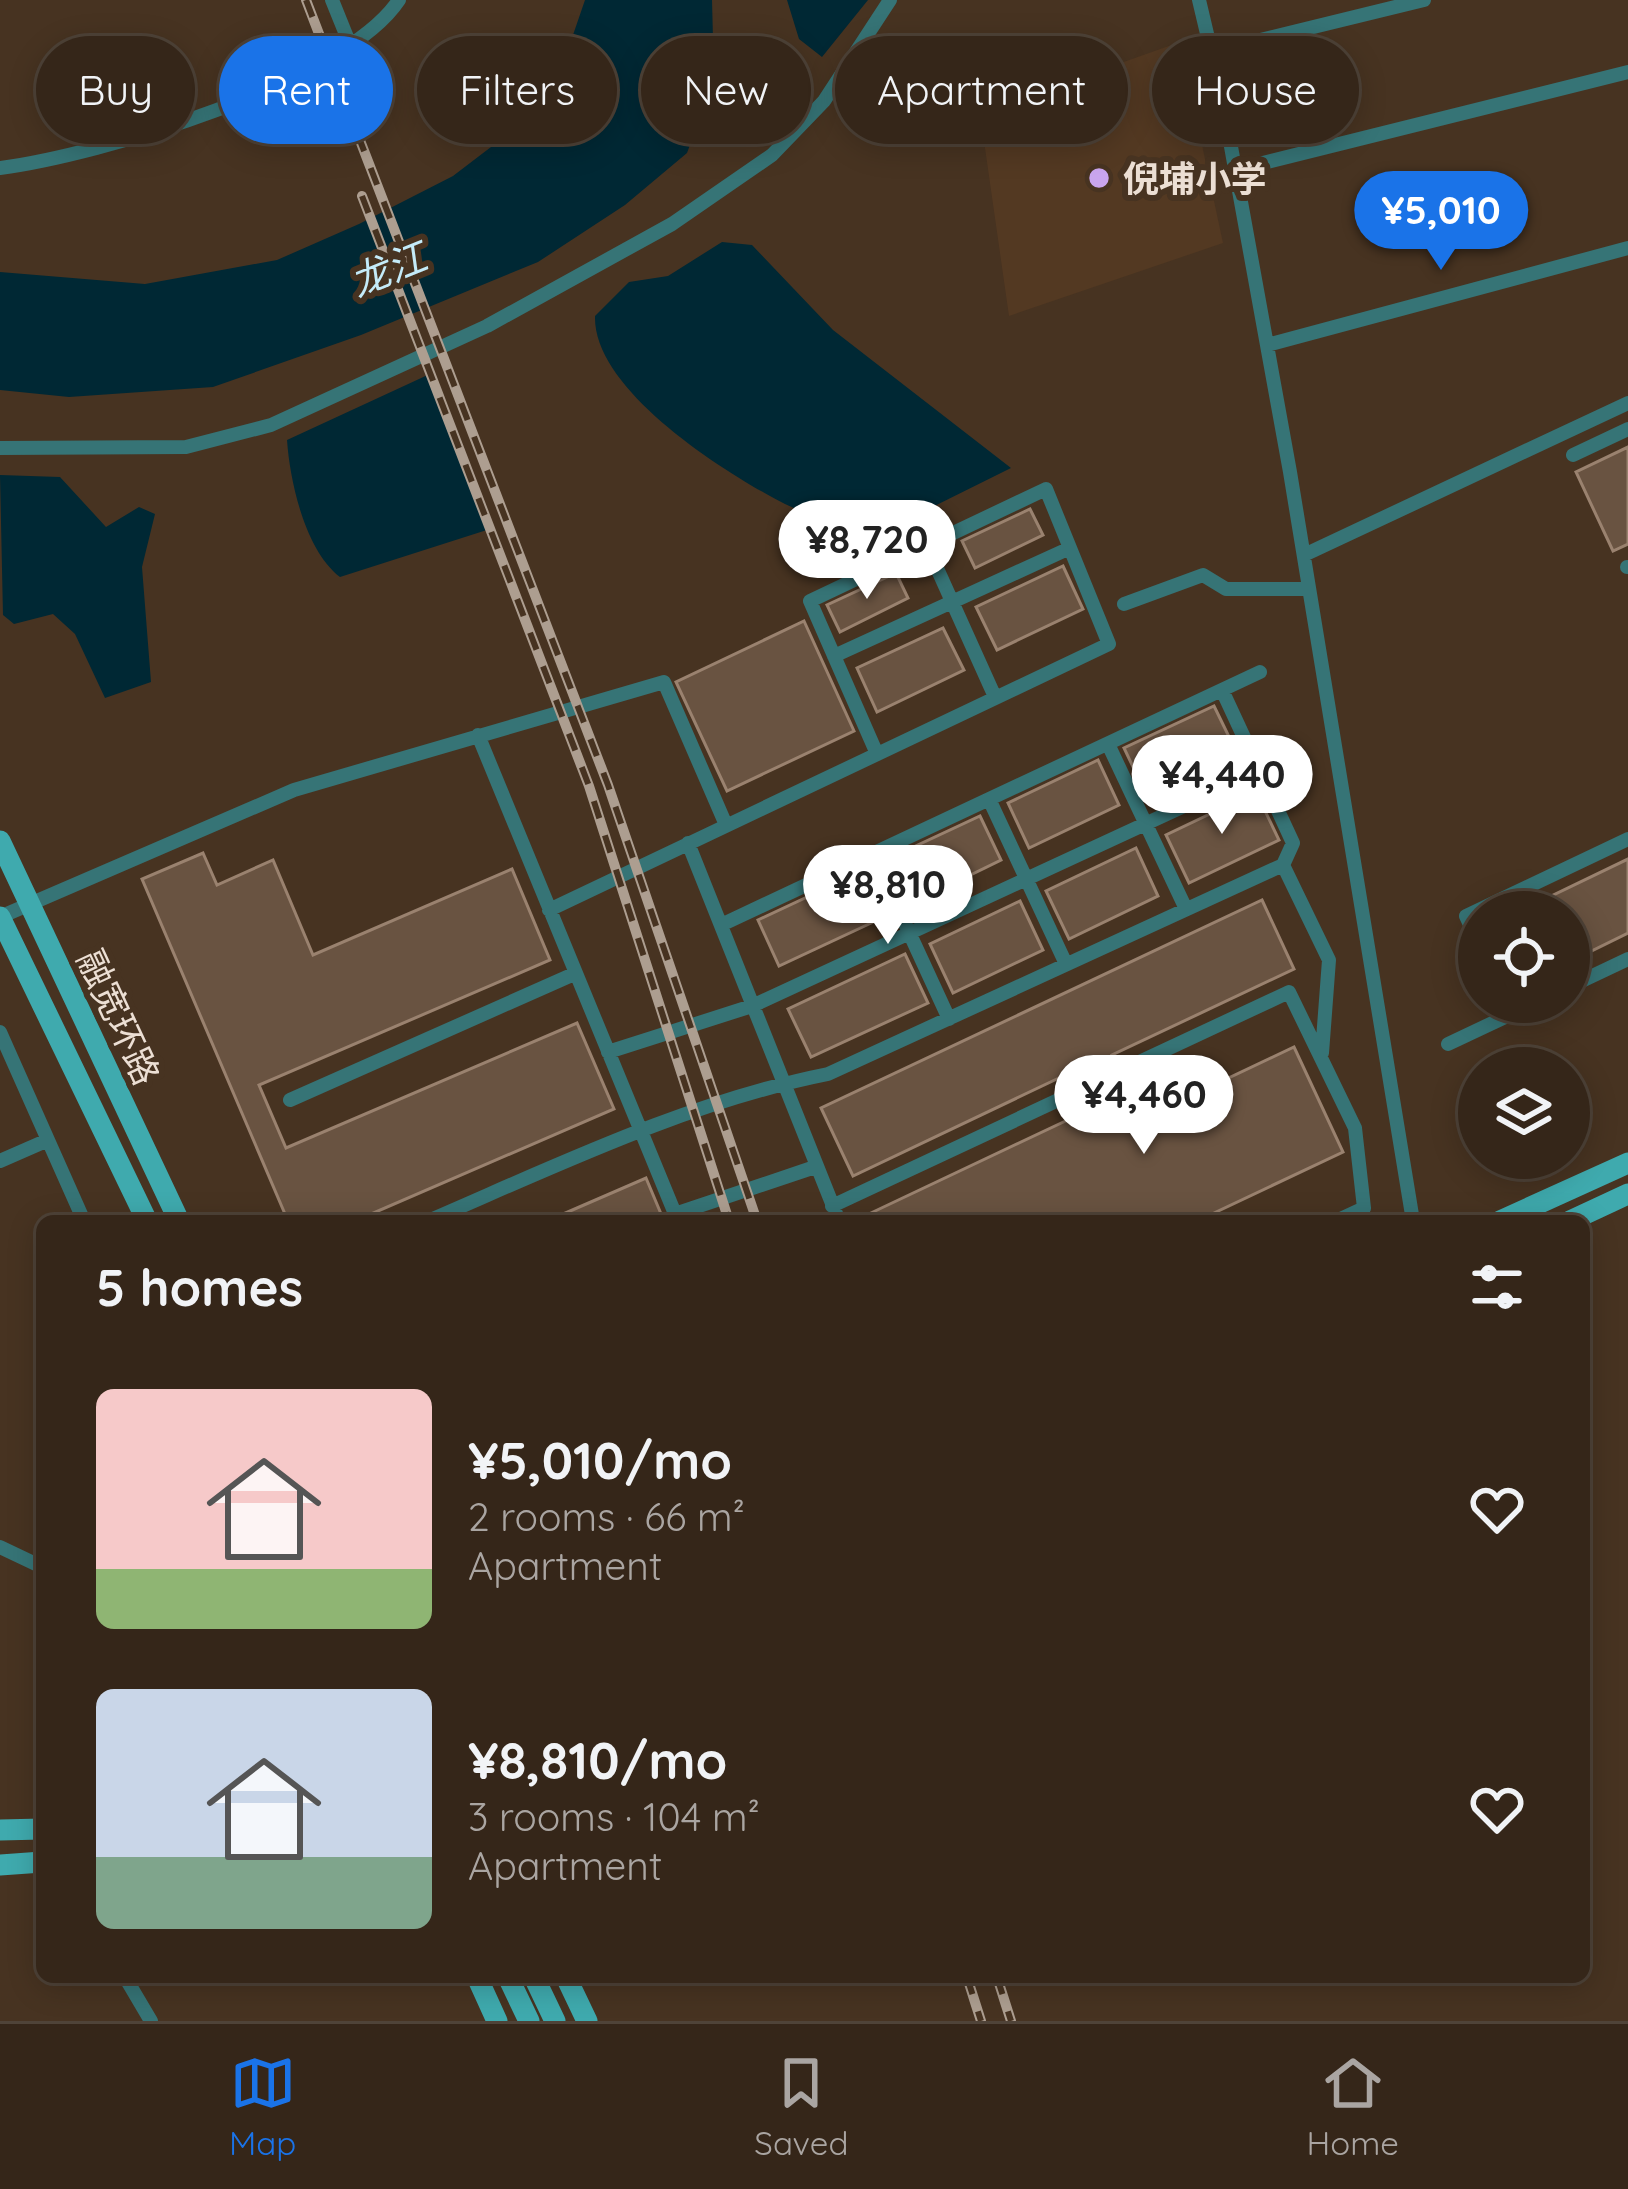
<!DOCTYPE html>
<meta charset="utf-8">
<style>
body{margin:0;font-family:Quicksand,"Noto Sans SC",sans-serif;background:#3d2e22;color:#f1f3f6;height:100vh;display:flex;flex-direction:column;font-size:45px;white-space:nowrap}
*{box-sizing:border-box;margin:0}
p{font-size:39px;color:#aaa5a2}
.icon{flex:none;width:66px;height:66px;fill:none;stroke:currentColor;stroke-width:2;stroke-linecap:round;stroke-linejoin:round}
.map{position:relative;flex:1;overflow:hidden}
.side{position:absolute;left:36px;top:1215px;width:1554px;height:768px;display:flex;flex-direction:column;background:#352619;border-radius:18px;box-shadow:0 6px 30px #0003,0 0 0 3px #4f4338}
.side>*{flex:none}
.hud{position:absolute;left:36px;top:36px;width:1557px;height:108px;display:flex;gap:24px}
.tools{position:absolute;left:1458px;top:891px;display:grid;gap:24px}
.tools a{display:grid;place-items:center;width:132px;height:132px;border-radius:50%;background:#352619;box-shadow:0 6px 30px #0003,0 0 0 3px #4f4338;font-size:60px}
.price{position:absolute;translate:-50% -102px;padding:0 27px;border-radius:42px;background:#fff;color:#222;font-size:39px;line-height:78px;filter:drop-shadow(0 3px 6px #0008)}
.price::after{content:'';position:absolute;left:50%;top:72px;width:36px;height:27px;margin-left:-18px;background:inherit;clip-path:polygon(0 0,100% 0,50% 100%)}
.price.current{background:#1a73e8;color:#fff}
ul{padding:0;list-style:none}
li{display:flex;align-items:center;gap:36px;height:300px;padding:0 60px}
li span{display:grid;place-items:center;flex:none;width:336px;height:240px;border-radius:18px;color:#555}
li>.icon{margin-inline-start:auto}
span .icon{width:144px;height:144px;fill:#fffc;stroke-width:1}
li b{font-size:51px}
h2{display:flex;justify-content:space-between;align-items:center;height:144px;padding:0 60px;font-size:51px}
.tag{padding:0 42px;border-radius:54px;background:#352619;box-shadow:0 6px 30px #0003,0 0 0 3px #4f4338;font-size:42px;line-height:108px}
.tag.current{background:#1a73e8;color:#fff}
.dock{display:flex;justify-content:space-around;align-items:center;height:168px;border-top:3px solid #4f4338;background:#352619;font-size:33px;color:#aaa5a2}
.dock a{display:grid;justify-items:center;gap:6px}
.dock .current{color:#1a73e8}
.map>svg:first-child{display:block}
.built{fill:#533922}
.water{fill:#002834}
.building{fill:#695341;stroke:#9a826f;stroke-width:3}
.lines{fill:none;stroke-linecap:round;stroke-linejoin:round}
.street{stroke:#367476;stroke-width:14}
.primary{stroke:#3faaae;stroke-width:21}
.rail-casing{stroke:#ad9e90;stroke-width:10}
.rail{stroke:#473321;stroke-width:6;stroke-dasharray:18;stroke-linecap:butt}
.primary-bridge{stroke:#3faaae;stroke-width:21}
.poi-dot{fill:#c9a5ee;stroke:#473321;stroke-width:4.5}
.labels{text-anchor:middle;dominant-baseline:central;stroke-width:12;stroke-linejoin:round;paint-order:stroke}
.poi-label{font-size:36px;font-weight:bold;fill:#ecdfd4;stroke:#473321;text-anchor:start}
.street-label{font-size:36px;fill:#ecdfd4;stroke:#473321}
.water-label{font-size:39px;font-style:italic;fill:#c4ebf9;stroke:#473321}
</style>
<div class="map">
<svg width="1628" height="2021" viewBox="0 0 1628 2021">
<rect width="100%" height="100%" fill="#473321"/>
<path class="built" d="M1180,42L1223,243L1009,316L980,113Z"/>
<path class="water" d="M585,0H712L714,79L687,153L625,205L538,262L361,335L213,387L69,397L0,390V272L145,284L277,260L359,224L453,176L550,102Z
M787,0H868L822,57L799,39Z
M722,242L752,245L833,330L1011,468L872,537C843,526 812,517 785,504C725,473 593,390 595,316L629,282L668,276Z
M432,373L490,529L340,577C305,550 290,482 287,440Z
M0,475L60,477L106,527L139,507L155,514L142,567L151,682L105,698L75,634L53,614L14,624L3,615Z"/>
<path class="building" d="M1628,447V544L1613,551L1576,472Z
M1030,509L1043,535L975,568L962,541Z
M1063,566L1083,609L997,650L976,607Z
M896,573L908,598L840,632L827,605Z
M804,621L854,731L727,791L676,682Z
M943,628L964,670L877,712L857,668Z
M1214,706L1235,749L1145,792L1124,748Z
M1098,760L1119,805L1029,848L1008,803Z
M1256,792L1279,840L1189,883L1166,835Z
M980,816L1001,860L911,904L888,859Z
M1136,848L1158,896L1069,939L1046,891Z
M203,853L217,885L273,860L313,955L512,869L550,960L259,1085L286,1148L577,1023L614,1109L355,1221H288L142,879Z
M1628,859V933L1569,962V912H1518Z
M867,869L886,916L779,966L758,920Z
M1262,900L1294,969L1112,1055L1115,1061L1062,1086L1059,1078L853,1176L821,1108Z
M1020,901L1043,950L953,993L930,944Z
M905,954L928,1003L811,1057L788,1009Z
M1294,1047L1343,1152L1197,1221H854L1076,1116L1072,1106L1124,1082L1142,1119Z
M646,1178L664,1221H547Z"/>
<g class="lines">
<path class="street" d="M332,0L351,47
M1199,0L1222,97L1290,472L1413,1221
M1211,52L1424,0
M0,168C99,155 344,83 399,0
M1235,170L1628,72
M1267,345L1628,248
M0,448L186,447L271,425L487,326L672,224L772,155L824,101L890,0
M1573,455L1628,429
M927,546L995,697
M1304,555L1628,403
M1627,567H1628
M1124,604L1203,575L1226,589H1309
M834,656L1070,548
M1222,690L1293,843L1283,865L1329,960L1322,1053
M478,735L678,1221
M1108,744L1186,909
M989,799L1066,964
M688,843L839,1221
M873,854L949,1019
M549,910L1109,644L1046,489L810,601L877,754
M0,917L294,790L664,682L726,825
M721,925L1260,672
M1479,944L1466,916L1628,839
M1569,987L1628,959
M0,1032L84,1221
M1448,1044L1537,1002
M608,1052L752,1006L1292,756
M290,1100L574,974
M0,1161L48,1140
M832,1206L1289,992L1355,1128L1364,1208L1336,1221
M675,1214L815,1167
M428,1221C558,1165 688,1102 828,1074L1283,865
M0,1547L42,1567
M125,1977L151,2021"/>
<path class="primary" d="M1500,1221L1628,1163
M1570,1221L1628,1194
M0,1830L42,1829
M0,1865L42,1862
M477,1977L497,2021
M508,1977L529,2021
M534,1977L555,2021
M566,1977L587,2021"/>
<g class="rail-casing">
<path id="rail" d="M306,0L608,785L757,1221
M362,196L589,786L729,1221
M967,1977L981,2021
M997,1977L1011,2021"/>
</g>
<use href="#rail" class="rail"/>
<path class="primary-bridge" d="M0,841L179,1221
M0,917L147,1221"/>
</g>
<circle class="poi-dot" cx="1099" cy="178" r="12"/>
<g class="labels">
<g class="poi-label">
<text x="1123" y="178">倪埔小学</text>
</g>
<g class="street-label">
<text transform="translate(119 1017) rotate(65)">融宽环路</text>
</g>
<g class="water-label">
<text transform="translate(388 269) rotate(-22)">龙江</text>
</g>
</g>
</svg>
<div class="tools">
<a><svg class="icon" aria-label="locate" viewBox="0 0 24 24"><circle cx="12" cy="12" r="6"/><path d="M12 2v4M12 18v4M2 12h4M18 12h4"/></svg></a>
<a><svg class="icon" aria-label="layers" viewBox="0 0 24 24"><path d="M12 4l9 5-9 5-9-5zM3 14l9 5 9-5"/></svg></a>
</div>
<b class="price current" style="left:1441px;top:273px">¥5,010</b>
<b class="price" style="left:867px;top:602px">¥8,720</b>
<b class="price" style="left:1222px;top:837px">¥4,440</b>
<b class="price" style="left:888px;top:947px">¥8,810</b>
<b class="price" style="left:1144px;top:1157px">¥4,460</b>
<div class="hud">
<a class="tag">Buy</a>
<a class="tag current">Rent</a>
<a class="tag">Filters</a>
<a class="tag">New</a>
<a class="tag">Apartment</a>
<a class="tag">House</a>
</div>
<section class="side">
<h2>5 homes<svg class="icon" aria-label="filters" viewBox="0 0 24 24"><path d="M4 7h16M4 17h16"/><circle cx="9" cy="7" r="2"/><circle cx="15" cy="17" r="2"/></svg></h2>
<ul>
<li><span style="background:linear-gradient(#f6c9c9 75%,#8fb573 0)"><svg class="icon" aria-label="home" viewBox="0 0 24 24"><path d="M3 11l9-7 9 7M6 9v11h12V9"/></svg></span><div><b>¥5,010/mo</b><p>2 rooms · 66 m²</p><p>Apartment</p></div><svg class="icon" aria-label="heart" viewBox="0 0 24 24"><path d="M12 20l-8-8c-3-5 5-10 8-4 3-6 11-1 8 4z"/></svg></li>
<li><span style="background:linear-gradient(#c9d6e8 70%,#7fa58c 0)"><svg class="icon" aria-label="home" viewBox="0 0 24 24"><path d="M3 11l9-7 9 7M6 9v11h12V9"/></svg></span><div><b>¥8,810/mo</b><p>3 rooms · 104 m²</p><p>Apartment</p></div><svg class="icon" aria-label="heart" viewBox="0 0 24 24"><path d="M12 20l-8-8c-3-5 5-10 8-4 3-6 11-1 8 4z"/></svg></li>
</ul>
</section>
</div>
<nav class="dock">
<a class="current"><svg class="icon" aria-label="map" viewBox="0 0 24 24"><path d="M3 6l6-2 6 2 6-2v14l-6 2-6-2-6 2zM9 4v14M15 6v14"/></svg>Map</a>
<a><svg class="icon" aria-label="saved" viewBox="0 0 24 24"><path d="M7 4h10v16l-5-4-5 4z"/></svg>Saved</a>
<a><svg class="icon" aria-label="home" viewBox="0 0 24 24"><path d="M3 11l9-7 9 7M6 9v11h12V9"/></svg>Home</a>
</nav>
